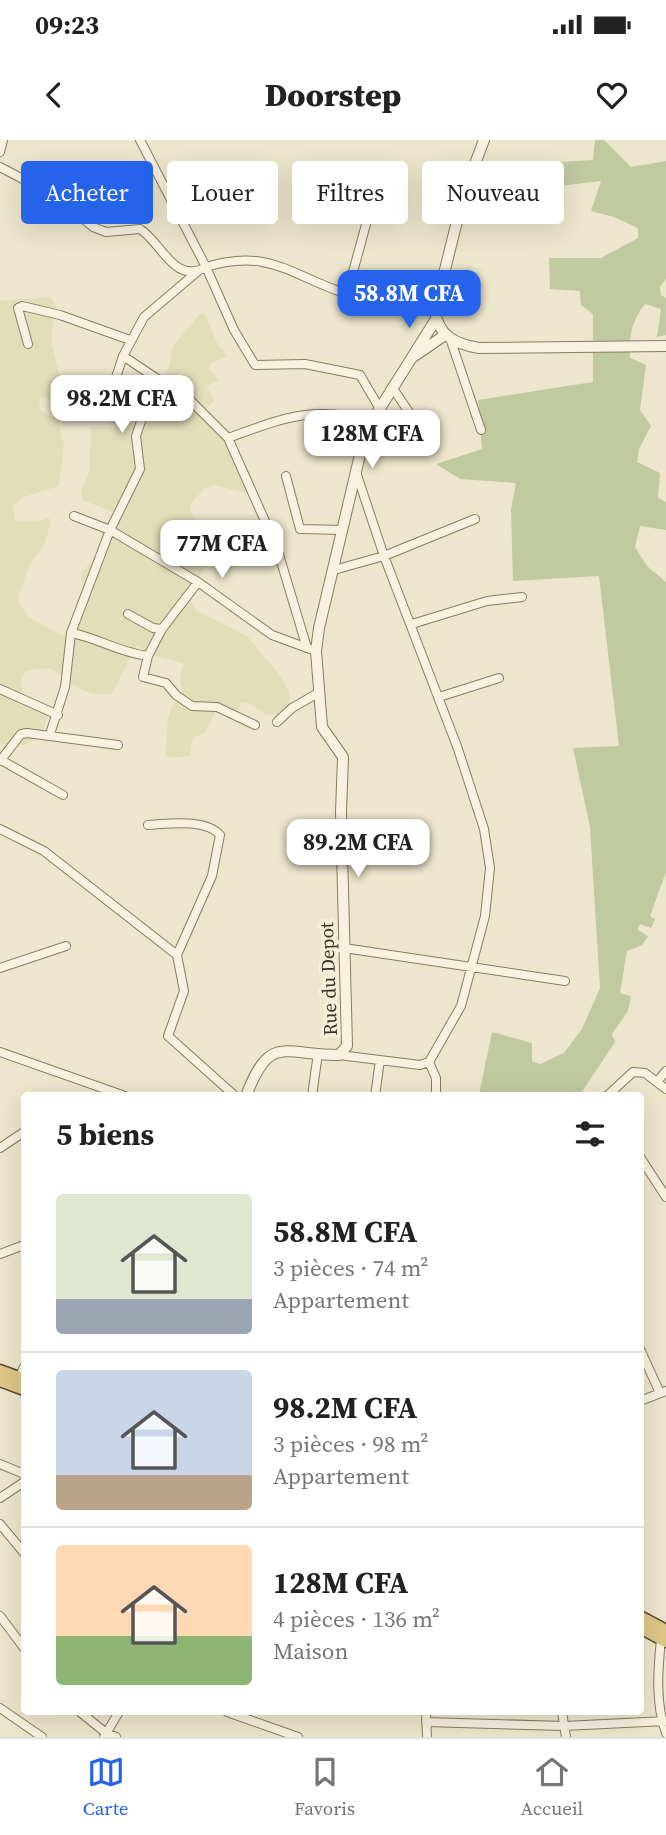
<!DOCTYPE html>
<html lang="fr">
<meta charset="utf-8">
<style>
body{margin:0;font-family:"Source Serif 4",serif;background:#f2f2f2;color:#222;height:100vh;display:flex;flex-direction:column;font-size:26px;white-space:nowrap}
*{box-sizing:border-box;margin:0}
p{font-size:23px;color:#767676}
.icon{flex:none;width:38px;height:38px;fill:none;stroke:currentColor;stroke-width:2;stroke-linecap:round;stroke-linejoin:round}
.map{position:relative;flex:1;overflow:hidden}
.side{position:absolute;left:21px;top:952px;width:623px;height:623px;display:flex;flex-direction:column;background:#fff;border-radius:7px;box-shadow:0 7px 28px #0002}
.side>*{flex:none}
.hud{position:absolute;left:21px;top:21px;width:625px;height:63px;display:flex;gap:14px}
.price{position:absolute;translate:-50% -60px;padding:0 16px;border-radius:14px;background:#fff;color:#222;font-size:23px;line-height:46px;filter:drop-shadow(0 2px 4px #0008)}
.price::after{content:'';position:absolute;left:50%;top:42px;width:21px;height:16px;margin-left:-10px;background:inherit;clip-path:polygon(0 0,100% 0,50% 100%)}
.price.selected{background:#2563eb;color:#fff}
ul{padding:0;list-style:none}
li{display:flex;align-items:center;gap:21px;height:175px;padding:0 35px}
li+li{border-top:2px solid #e0e0e0}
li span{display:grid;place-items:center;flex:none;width:196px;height:140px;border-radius:7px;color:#555}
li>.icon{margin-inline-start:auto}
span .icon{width:84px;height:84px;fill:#fffc;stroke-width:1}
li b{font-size:30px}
h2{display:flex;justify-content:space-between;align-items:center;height:84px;padding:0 35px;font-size:30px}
.chip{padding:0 24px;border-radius:7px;background:#fff;box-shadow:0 7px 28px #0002;font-size:24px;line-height:63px}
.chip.selected{background:#2563eb;color:#fff}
.status{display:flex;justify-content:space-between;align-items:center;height:49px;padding:0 35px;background:#fff;direction:ltr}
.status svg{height:19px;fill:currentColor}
header{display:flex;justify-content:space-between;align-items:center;height:91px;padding:0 35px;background:#fff;font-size:32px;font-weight:800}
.tab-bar{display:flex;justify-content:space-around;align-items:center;height:98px;border-top:2px solid #e0e0e0;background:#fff;font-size:19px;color:#767676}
.tab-bar a{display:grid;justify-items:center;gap:4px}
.tab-bar .selected{color:#2563eb}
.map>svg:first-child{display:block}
.farmland{fill:#e1dfba}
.green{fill:#c0c9a0}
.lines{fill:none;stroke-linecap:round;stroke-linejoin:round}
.minor-casing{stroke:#887a61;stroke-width:10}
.tertiary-casing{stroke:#887a61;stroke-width:12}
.trunk-casing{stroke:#564834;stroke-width:15}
.minor{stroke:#f7f2df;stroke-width:8}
.tertiary{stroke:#f7f2df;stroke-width:10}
.trunk{stroke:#dec687;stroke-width:12}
.labels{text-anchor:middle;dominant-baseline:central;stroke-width:7;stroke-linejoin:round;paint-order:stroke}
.street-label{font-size:19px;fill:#3a3023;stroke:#f4efdb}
</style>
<div class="status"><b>09:23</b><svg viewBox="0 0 49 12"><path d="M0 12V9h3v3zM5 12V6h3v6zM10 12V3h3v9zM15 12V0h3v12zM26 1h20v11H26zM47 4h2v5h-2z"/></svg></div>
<header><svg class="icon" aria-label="back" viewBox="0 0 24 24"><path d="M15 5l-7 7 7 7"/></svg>Doorstep<svg class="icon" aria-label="heart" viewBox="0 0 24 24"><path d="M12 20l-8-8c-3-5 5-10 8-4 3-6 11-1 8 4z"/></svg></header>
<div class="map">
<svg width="666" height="1597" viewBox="0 0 666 1597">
<rect width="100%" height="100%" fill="#ece6cc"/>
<path class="farmland" d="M51,157L56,166L51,201L62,245L67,246L85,237L109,242L102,264L97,266L39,257L40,270L58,281L64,305L59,346L24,357L13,366L15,381L36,382L49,378L51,382L44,405L30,424L19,454V464L29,477L61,495H75L84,475L82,432L95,418L115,373L82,360L81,351L89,333L91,287H140L169,226L173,206L200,174H205L218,205L226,214V217L209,224V230L219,240L206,246L215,260L205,270L228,301L250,354L214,345L204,349L193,361L190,368L193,377L227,401L216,422L206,426L187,456L197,471L247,496L278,533L289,551L290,564L288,571L278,575H267L247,562H240L238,571L224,568L216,570L206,592L193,598L190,616L171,618L165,615L168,579L173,563L182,553L180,535L184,523L142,513L143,509L136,506L112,554H92L78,548L50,528L26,531L21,539L23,555L47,568L48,575L41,597L24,605L0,604V161Z"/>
<path class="green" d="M595,0H604L631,27L666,21V139L660,147L661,155L666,158V195L657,197L661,169L645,164C631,182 629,196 630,218L646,225L640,270L651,286L639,309L637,322L660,333L658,358L666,362V390L640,386L635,407L647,426L666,442V732L650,776L655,779L651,788L640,784L638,790L648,796L642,805L627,811L620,853L631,856L628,871L612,894L615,902L580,955H479L492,892L532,903V921L540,924L564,913L582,889L600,848L590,687L573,608L619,606L599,436L513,441L511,370L516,343L460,339L436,324L482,309L478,260L593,242V174L581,165L580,151L550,149L549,118H601L638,98V88L614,77L591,71L601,41L536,49L545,23L593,20Z"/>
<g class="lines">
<g class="minor-casing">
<path id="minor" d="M140,0L206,127C267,108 289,134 344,153C373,162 406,164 435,170
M0,12L3,0
M0,27L57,57L93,87L106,92L140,89C162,103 174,145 206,127L234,190L255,225L305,224L360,235L380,269
M347,154L371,66
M451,201L481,290
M28,204L18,168L22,166L60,175L130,200
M123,216L192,262L228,298L277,408L307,508
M392,247L429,302
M106,268L123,216L144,177L197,132
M228,298C284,278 312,265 372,281
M356,332L384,416L475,379
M286,336L300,389L343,390
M74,376L110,390L140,329L136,296L155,240
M334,430L384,416L458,609L484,689L490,728L485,776L461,866L429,922L420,925L339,915
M128,474L153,488L162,489L198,442L272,495L310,509
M412,484L487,461L522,457
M162,489L148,516L143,537L166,543L176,555L192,566L217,567L255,585
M71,493C99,498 117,512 148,516
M0,549L58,575
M439,557L499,538
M277,582L292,568L318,553
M50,594L65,547L71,493L110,390L198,442
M1,620L63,655
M0,621L21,594L27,593L118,605
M148,685C168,684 205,678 220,695L212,736L177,815
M0,689L44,711L177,815L184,851L168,896L235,956
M344,808L565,841
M0,828L66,806
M0,912L125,956
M429,922L436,938V956
M657,942L666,931
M312,956L318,913
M375,956L380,920
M607,956L633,932L645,933L666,949
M0,1008L24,992
M640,1017L666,1057
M0,1114L24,1105
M640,1209L660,1253
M19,1238L24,1227
M640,1261L666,1251
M0,1324L24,1334
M0,1358L24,1342
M0,1384L24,1413
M0,1476L24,1508
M661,1499C658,1529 655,1563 666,1593
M0,1568L42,1597
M80,1572L106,1593L116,1597
M227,1572L298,1597
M426,1572L427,1597
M562,1572L566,1597
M426,1582L564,1586L666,1581
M104,1597L119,1572"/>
</g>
<g class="tertiary-casing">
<path id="tertiary" d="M484,0L464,53L435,170C438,196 455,204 479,208L666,206
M413,217L445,195
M246,956C270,893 283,915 339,915L347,906L341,672L343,617L322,587L316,511L319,488L363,302L372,281L436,179"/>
</g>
<g class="trunk-casing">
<path id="trunk" d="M0,1231L24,1240
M0,1240L24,1249
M640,1477L666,1491
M640,1487L666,1501"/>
</g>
<use href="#minor" class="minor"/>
<use href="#tertiary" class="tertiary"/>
<use href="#trunk" class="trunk"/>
</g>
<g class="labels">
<g class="street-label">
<text transform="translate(328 839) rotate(-92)">Rue du Depot</text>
</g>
</g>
</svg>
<b class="price selected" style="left:409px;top:190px">58.8M CFA</b>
<b class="price" style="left:122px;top:295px">98.2M CFA</b>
<b class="price" style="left:372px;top:330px">128M CFA</b>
<b class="price" style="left:222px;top:440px">77M CFA</b>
<b class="price" style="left:358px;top:739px">89.2M CFA</b>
<div class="hud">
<a class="chip selected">Acheter</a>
<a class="chip">Louer</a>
<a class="chip">Filtres</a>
<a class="chip">Nouveau</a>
</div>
<section class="side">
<h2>5 biens<svg class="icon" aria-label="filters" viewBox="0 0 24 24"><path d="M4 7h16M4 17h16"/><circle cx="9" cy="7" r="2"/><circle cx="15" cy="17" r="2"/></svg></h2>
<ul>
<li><span style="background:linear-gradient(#dfe7d0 75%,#9aa5b1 0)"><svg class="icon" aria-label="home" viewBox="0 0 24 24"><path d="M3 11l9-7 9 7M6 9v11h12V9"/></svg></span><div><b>58.8M CFA</b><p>3 pièces · 74 m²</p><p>Appartement</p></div></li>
<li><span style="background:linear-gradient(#c9d6e8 75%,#b9a48a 0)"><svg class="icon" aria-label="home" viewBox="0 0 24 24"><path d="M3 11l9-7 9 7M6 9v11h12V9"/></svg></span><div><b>98.2M CFA</b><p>3 pièces · 98 m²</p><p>Appartement</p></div></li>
<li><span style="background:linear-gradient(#ffd9b3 65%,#8fb573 0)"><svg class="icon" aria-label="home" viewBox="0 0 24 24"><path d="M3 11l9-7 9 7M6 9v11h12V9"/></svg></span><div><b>128M CFA</b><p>4 pièces · 136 m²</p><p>Maison</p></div></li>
</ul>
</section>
</div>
<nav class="tab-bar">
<a class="selected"><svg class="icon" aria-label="map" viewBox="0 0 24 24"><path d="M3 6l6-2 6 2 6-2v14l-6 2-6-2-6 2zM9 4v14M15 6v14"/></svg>Carte</a>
<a><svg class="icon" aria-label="saved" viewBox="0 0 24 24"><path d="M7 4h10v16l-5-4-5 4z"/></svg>Favoris</a>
<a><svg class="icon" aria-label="home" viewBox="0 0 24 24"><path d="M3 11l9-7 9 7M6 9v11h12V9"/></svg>Accueil</a>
</nav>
